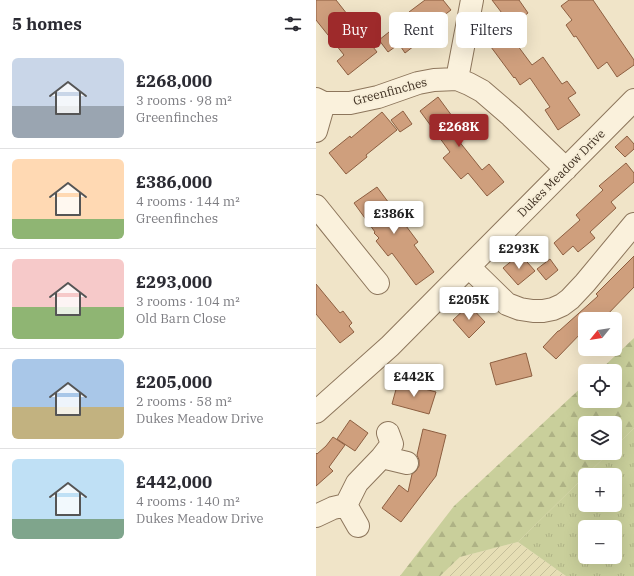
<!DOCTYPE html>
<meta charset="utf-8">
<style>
body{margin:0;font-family:"IBM Plex Serif",serif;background:#f7f7f7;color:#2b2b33;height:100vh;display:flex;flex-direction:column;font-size:15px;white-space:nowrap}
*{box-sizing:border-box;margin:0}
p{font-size:13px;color:#7c7c81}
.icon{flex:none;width:22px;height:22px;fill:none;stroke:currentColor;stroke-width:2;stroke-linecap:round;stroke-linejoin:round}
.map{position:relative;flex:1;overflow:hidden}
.side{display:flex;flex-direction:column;background:#fff;width:316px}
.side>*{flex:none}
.top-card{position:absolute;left:12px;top:12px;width:246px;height:36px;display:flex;gap:8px}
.needle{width:26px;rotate:240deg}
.controls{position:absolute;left:262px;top:312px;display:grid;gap:8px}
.controls a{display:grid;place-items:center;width:44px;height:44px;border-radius:6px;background:#fff;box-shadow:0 4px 16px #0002;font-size:20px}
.price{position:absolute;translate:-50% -34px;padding:0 9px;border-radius:4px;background:#fff;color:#222;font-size:13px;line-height:26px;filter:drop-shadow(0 1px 2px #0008)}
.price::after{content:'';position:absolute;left:50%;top:24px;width:12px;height:9px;margin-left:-6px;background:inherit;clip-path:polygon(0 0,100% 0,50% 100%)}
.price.current{background:#9e2a2b;color:#fff}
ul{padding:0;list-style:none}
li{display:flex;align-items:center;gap:12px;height:100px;padding:0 12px}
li+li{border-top:1px solid #e1e1e2}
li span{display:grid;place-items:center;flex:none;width:112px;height:80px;border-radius:6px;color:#555}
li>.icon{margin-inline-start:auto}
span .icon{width:48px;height:48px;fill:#fffc;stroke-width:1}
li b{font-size:17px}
h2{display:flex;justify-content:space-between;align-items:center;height:48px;padding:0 12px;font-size:17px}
.pill{padding:0 14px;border-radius:6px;background:#fff;box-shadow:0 4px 16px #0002;font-size:14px;line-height:36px}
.pill.current{background:#9e2a2b;color:#fff}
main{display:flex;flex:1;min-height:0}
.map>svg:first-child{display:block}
.farmland{fill:url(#farmland-furrows)}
.grass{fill:url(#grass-tufts);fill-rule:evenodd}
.forest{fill:url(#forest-firs)}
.building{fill:#cf9f7d;stroke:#8d5f41}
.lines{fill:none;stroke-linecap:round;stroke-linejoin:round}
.minor-casing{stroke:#8d765c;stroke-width:24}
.minor{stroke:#faf1dc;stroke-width:22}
.labels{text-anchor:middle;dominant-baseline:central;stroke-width:4;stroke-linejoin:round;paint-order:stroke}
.street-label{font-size:12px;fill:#3d2e20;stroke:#f7eed8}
</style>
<main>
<section class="side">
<h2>5 homes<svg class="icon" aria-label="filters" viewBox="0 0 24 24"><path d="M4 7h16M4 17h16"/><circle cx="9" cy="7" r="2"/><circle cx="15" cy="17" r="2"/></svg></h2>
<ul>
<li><span style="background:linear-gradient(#c9d6e8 60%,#9aa5b1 0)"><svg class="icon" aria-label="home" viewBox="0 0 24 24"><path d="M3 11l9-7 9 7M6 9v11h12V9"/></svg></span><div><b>£268,000</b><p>3 rooms · 98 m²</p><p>Greenfinches</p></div></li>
<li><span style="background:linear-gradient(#ffd9b3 75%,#8fb573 0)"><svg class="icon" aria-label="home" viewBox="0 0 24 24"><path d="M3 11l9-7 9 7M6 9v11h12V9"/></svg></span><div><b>£386,000</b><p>4 rooms · 144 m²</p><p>Greenfinches</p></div></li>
<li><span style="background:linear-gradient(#f6c9c9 60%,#8fb573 0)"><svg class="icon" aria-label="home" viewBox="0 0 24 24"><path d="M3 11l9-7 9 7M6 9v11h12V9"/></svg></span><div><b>£293,000</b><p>3 rooms · 104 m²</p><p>Old Barn Close</p></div></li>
<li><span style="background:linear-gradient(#a9c7e8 60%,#c2b280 0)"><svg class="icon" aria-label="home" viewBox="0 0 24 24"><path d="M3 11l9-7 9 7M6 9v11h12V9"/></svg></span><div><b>£205,000</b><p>2 rooms · 58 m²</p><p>Dukes Meadow Drive</p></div></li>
<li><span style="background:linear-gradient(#bfe0f5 75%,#7fa58c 0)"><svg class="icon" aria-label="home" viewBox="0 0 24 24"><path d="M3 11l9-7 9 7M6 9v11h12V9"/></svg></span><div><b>£442,000</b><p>4 rooms · 140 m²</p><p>Dukes Meadow Drive</p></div></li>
</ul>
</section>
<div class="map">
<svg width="318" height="576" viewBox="0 0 318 576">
<defs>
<pattern id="farmland-furrows" width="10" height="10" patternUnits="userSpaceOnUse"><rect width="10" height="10" fill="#e6deb5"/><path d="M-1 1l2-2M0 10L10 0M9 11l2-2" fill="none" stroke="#c6bf9b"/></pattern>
<pattern id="grass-tufts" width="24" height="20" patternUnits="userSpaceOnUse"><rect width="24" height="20" fill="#c9cf9b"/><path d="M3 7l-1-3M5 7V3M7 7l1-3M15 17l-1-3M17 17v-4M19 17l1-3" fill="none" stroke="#aeb285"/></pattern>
<pattern id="forest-firs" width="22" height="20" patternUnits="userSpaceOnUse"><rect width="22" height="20" fill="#c9cf9b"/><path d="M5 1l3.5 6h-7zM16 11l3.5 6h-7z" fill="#aeb285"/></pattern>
</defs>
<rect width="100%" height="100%" fill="#f0e4c8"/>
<path class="farmland" d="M202,542L250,576H124L144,557Z"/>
<path class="grass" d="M318,428V576H250L202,542L269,476V505H299V475H270L293,453H299V447ZM269,527H299V557H269Z"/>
<path class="forest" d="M318,338V428L299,447V423H269V453H293L270,475H269V476L202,542L144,557L124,576H84L138,506L269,384V401H299V371H283Z"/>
<path class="building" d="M0,0H20L61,52L32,75L21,61L28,55L0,20Z
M109,0H127L135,10L103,34L107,39L89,53L83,44L72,52L63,40L73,32L76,35L98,18L93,12Z
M176,0H203L212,13L195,25Z
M253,0H277L318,60V65L301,77L291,62L282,69L260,36L258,37L250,25L256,20L245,6Z
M193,34L216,65L227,57L246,84L251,81L260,93L252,98L264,115L242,130L229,110L234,107L214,78L204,85L199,77L198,78L175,47Z
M122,97L150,135L142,140L166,170L173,164L188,182L171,196L152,173L145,179L127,158L134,152L104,111Z
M87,111L96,124L84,132L75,120Z
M66,112L81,130L50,155L51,157L30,174L13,153L34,136L35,138Z
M311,136L318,144V149L309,157L299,147Z
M310,163L318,173V182L295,202L300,208L274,232L279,238L262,252L257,246L247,255L238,243L264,220L260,215L287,190L283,186Z
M61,187L102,242L98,245L118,272L100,285L76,253L72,256L60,241L63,238L58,233L59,232L38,203Z
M204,254L219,271L202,285L187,268Z
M318,256V287L287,319H269V329L240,359L227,347L242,331H243L282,296L280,294Z
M234,259L242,270L230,280L221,269Z
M0,284L24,313L27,311L36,323L33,326L38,332L24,343L0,314Z
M153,305L169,322L153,338L137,320Z
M210,353L216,376L180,385L174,363Z
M82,382L120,392L113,414L76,404Z
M34,420L52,433L39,451L21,439Z
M107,429L130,435L120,476L85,522L66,508L83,485L92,492L96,474L100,471L103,466V460L101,455Z
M17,437L29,445L13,467L17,471L0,486V453L1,454L10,446Z"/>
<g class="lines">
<g class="minor-casing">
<path id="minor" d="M141,79L156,0
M0,99L8,103H34L62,97L102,83L118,80L141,79L153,84L166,91L195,116L250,169
M0,131L8,103
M0,206L62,283
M153,267L191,304L204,309L217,311H227L237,309L246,305L254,299L269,283L318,224
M0,412L74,346L318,100
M66,457L76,444L72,433
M30,505L42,526
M0,516L17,508L30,505L41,483L66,457L91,463"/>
</g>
<use href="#minor" class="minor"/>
</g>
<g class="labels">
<g class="street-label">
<text transform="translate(74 91) rotate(-15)">Greenfinches</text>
<text transform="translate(245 173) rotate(-45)">Dukes Meadow Drive</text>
</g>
</g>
</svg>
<div class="controls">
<a><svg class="needle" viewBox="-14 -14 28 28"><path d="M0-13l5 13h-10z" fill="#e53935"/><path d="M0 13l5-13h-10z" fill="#7c7c81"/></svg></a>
<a><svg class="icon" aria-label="locate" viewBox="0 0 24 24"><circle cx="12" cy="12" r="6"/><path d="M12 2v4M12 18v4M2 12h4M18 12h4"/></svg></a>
<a><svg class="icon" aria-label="layers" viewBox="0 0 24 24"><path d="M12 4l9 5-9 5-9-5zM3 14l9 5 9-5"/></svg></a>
<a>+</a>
<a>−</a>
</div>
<b class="price current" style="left:143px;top:148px">£268K</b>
<b class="price" style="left:78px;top:235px">£386K</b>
<b class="price" style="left:203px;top:270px">£293K</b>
<b class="price" style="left:153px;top:321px">£205K</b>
<b class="price" style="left:98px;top:398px">£442K</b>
<div class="top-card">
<a class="pill current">Buy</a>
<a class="pill">Rent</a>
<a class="pill">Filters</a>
</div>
</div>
</main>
